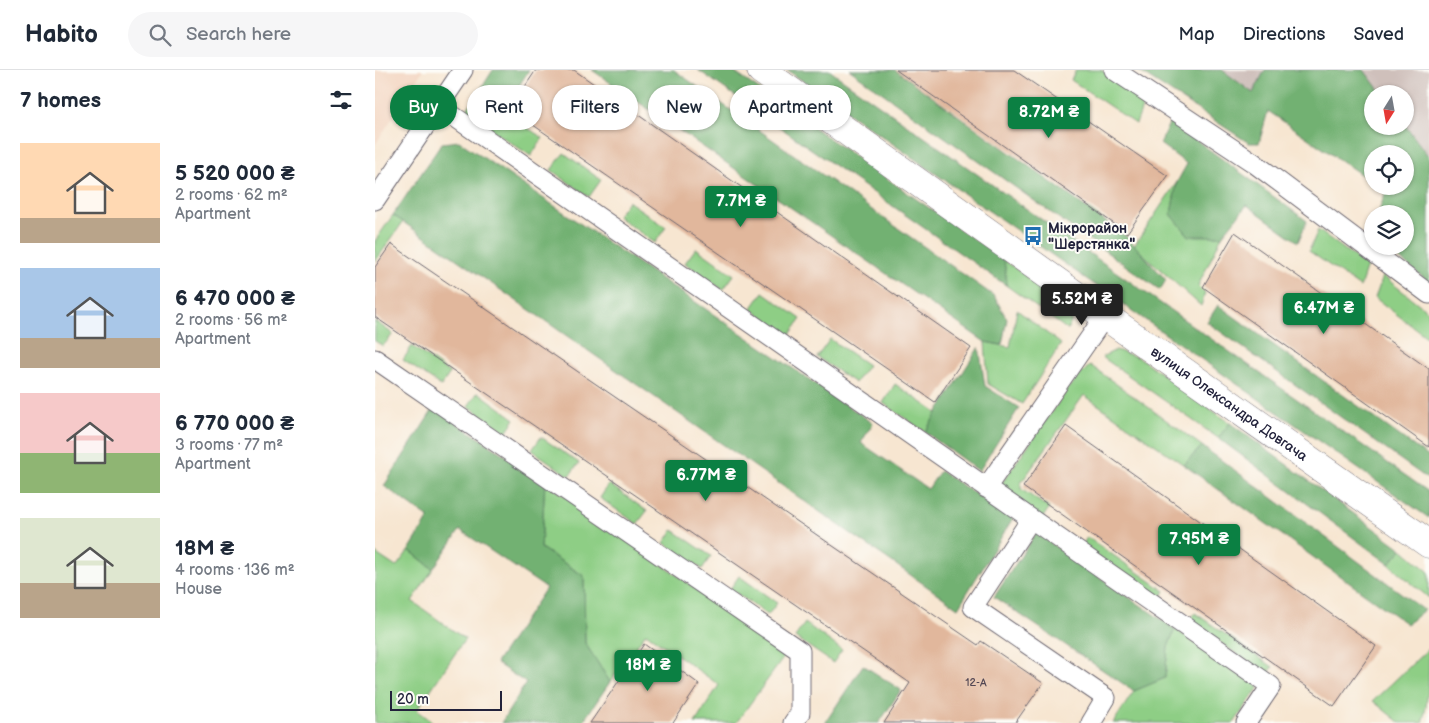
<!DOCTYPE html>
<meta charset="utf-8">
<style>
body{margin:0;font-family:"Balsamiq Sans",sans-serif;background:#f6f6f7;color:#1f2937;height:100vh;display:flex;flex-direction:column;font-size:19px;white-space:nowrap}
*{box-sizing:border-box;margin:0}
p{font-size:16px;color:#747a83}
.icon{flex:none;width:28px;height:28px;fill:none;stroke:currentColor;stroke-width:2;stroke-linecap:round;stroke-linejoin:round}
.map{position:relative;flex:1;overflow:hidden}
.drawer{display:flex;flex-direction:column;background:#fff;width:375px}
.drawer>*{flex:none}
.hud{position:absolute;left:15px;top:15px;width:475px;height:45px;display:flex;gap:10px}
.needle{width:32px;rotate:191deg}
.tools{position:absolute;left:989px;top:15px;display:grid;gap:10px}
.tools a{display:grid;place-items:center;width:50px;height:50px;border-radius:50%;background:#fff;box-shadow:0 1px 4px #0004;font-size:25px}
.scale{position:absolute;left:15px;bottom:12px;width:112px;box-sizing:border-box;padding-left:5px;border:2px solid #22223b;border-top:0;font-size:14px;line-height:18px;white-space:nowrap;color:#22223b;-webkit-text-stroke:4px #fdfcf7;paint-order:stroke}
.price{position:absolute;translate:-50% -42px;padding:0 11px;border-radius:5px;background:#0b8043;color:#fff;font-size:16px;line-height:32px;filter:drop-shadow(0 1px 2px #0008)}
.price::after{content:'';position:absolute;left:50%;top:30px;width:15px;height:11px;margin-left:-8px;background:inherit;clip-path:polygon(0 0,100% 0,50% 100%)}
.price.on{background:#222;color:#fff}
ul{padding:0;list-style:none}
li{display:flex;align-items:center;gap:15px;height:125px;padding:0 20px}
li span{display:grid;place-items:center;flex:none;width:140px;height:100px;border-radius:0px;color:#555}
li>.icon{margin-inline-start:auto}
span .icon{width:60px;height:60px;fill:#fffc;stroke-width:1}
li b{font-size:21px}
h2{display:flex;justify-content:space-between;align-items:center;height:60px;padding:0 20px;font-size:21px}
.tag{padding:0 18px;border-radius:22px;background:#fff;box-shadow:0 1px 4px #0004;font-size:18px;line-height:45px}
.tag.on{background:#0b8043;color:#fff}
header{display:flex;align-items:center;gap:30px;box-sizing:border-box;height:70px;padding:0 25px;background:#fff;border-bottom:1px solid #e0e1e3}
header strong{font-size:24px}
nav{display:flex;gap:28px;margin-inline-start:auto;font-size:18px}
.search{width:350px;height:45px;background:#f6f6f7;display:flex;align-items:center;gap:12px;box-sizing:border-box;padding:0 18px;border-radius:28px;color:#747a83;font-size:19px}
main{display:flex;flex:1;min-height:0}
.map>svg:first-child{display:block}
.built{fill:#f3d4bf}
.industrial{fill:#cfc0bb}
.green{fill:#8ece85;stroke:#587860}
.forest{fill:#72b172;stroke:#4a6a56}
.building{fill:#e1b79c}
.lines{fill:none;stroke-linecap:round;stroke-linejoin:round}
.service-casing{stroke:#6d6770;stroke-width:21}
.tertiary-casing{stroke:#6d6770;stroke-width:29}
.service{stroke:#fff;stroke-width:19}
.tertiary{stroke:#fff;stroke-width:28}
.labels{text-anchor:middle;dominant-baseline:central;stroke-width:4;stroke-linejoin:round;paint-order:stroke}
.number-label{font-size:11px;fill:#524753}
.poi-label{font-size:14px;font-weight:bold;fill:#22223b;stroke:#fdfcf7;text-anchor:start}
.street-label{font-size:14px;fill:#22223b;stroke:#fdfcf7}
</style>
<header>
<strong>Habito</strong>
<div class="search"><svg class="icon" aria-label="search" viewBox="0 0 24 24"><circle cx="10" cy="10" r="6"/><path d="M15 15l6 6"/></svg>Search here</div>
<nav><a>Map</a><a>Directions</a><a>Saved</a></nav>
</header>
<main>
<section class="drawer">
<h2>7 homes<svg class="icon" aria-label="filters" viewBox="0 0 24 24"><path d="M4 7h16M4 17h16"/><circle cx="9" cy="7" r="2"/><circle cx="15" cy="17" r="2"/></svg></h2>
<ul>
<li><span style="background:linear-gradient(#ffd9b3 75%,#b9a48a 0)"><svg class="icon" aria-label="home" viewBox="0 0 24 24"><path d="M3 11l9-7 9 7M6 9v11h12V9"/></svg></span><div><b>5 520 000 ₴</b><p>2 rooms · 62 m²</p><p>Apartment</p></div></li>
<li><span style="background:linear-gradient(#a9c7e8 70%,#b9a48a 0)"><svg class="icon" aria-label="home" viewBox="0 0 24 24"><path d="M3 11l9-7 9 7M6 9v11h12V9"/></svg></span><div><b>6 470 000 ₴</b><p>2 rooms · 56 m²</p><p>Apartment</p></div></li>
<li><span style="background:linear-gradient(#f6c9c9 60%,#8fb573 0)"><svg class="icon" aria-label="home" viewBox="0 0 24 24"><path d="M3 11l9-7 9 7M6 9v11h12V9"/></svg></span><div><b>6 770 000 ₴</b><p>3 rooms · 77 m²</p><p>Apartment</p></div></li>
<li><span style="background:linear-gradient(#dfe7d0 65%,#b9a48a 0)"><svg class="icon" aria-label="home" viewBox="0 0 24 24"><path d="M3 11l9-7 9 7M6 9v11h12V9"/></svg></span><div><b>18M ₴</b><p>4 rooms · 136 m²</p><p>House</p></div></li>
</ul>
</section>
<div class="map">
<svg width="1054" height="653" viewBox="0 0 1054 653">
<rect width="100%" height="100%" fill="#fdfcf7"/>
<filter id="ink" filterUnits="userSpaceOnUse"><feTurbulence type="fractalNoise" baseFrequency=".02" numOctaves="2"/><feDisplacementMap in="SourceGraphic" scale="10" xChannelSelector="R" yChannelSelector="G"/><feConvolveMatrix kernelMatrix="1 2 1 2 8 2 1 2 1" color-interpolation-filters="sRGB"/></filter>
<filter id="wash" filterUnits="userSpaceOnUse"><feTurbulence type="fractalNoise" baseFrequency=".0096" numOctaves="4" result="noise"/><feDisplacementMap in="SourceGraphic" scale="20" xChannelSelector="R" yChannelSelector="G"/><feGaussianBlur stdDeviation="1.12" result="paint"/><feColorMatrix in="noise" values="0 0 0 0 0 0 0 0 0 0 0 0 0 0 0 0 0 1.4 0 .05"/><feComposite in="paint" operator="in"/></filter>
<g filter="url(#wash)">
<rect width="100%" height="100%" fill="#f7e6d1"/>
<path class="built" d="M0,0H48L0,75Z"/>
<path class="industrial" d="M847,0H890L878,23Z
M989,0H1054V87L1030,55V24H1007Z"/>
<path class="green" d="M701,0H726L770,30L761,54L696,10Z
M102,25L168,68L156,86L90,42Z
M189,83L226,110L214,127L176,100Z
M802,112L796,144L814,165L847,166L823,216L830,223L826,236L759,176Z
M253,131L291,157L280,173L242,146Z
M18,145L28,152L0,192V171Z
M943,160L992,196L985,217L934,181Z
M321,178L359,205L348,220L310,193Z
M629,190L694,239L697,249L693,260L632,216Z
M1008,206L1054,242L1053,268L1000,228Z
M388,222L426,249L414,266L376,239Z
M642,240L686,274L647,334L613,314L610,272L635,277Z
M0,251L18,264L8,276L0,271Z
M455,269L493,295L480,313L442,287Z
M37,276L75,303L66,316L28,290Z
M741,280L765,288L855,353L843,368L727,287Z
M715,295L827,376L809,395L709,325L646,413V419L674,438L667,449L624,417L694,317Z
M520,314L562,343L550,362L508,333Z
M103,322L140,349L131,362L93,336Z
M166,367L204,393L194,406L157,380Z
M170,412L412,583L361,653H320L344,615L271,563L235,612L210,573L209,506L166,478Z
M234,414L272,441L262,454L225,428Z
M298,460L336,486L327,499L289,473Z
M712,467L790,521L784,530L707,476Z
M1027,479L1054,502V528L1014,494Z
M34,480L58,499L37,531L90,569L42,640L59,653H0V483L21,497Z
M364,506L402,533L393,545L355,519Z
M820,543L898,597L892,605L814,551Z
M430,553L467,580L458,593L420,567Z
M800,559L884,617L859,653H738L759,621L790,608L793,577Z
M1054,578C1054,600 1054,634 1047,653H1025L998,631Z"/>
<path class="forest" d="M118,0H154L128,41L102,25Z
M217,0H299L619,226L632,249L627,275L610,272Z
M323,0H356L629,190L632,216Z
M412,0H454L1054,422V448Z
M475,0H520L752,167L791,210L785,220Z
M762,0H847L878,23L890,0H989L1007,24H998V56L1030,55L1054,87V212L1008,176H1030V144H1003L1011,121L1004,116H1030V84H998L997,112L893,41L884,73H874Z
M795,51L932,151L923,172L872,135L847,166H814L796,144L802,112L812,94L785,74Z
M84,71L498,353L486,373L553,419L565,401L638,448L583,538L18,145L67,73Z
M843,235L1054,387V410L832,252Z
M604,277L610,316L644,338L604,401L550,362Z
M59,338L170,412L166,478L209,506L210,573L235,612L207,653H126L151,613L121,593L171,518L85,460L58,499L34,480L54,448L9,416Z
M855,353L1027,479L1014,494L843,368Z
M827,376L1049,540L1032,554L809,395Z
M661,463L800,559L793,577L790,608L759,621L619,527Z
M488,595L526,620L504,653H450Z"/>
<g id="blocks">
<path class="building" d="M161,0H199L596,278L560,332L135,39Z
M521,0H639L793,106L752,163Z
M860,162L1054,299V377L828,217Z
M16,174L603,575L606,571L668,613L640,653H509L535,613L0,247V197Z
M691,356L1001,576L959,636L648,417Z
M269,574L324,614L298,653H215Z"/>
</g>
</g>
<g filter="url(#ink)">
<use href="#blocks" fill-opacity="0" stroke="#6d6770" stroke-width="1"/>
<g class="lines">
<g class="service-casing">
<path id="service" d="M739,0L879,93L1054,224
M64,36L896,616L871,653
M0,130L88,0
M0,289L425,581V643L418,653
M611,418L730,246
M656,449L598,537L731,628L716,653"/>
</g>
<g class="tertiary-casing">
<g id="tertiary">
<path id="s1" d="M386,0L730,246L1054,474"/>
</g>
</g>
<use href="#service" class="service"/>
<use href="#tertiary" class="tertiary"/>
</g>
</g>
<defs>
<g id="bus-bare" transform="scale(1.5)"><path d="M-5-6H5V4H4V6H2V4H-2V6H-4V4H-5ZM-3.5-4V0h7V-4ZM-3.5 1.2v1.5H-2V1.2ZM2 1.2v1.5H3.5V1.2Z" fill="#1f6fb2" stroke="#fdfcf7" stroke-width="2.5" paint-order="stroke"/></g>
</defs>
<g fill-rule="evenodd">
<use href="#bus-bare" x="658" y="166"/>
</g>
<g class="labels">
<g class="number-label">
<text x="601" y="612">12-А</text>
</g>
<g class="poi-label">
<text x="673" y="158">Мікрорайон<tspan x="673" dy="16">"Шерстянка"</tspan></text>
</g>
<g class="street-label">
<text stroke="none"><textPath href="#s1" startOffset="575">вулиця Олександра Довгача</textPath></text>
</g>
</g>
</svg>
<div class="tools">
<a><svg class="needle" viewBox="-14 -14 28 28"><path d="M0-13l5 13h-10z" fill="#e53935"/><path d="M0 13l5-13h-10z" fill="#747a83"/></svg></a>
<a><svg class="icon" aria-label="locate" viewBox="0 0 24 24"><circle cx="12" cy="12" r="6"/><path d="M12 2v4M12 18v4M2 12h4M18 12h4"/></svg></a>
<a><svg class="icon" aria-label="layers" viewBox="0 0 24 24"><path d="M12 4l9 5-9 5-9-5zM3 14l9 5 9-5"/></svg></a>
</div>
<div class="scale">20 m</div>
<b class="price" style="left:674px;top:69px">8.72M ₴</b>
<b class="price" style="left:366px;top:158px">7.7M ₴</b>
<b class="price on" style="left:707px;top:256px">5.52M ₴</b>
<b class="price" style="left:949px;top:265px">6.47M ₴</b>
<b class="price" style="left:331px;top:432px">6.77M ₴</b>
<b class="price" style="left:824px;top:496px">7.95M ₴</b>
<b class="price" style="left:273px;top:622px">18M ₴</b>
<div class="hud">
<a class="tag on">Buy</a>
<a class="tag">Rent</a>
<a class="tag">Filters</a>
<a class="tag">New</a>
<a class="tag">Apartment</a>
</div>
</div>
</main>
